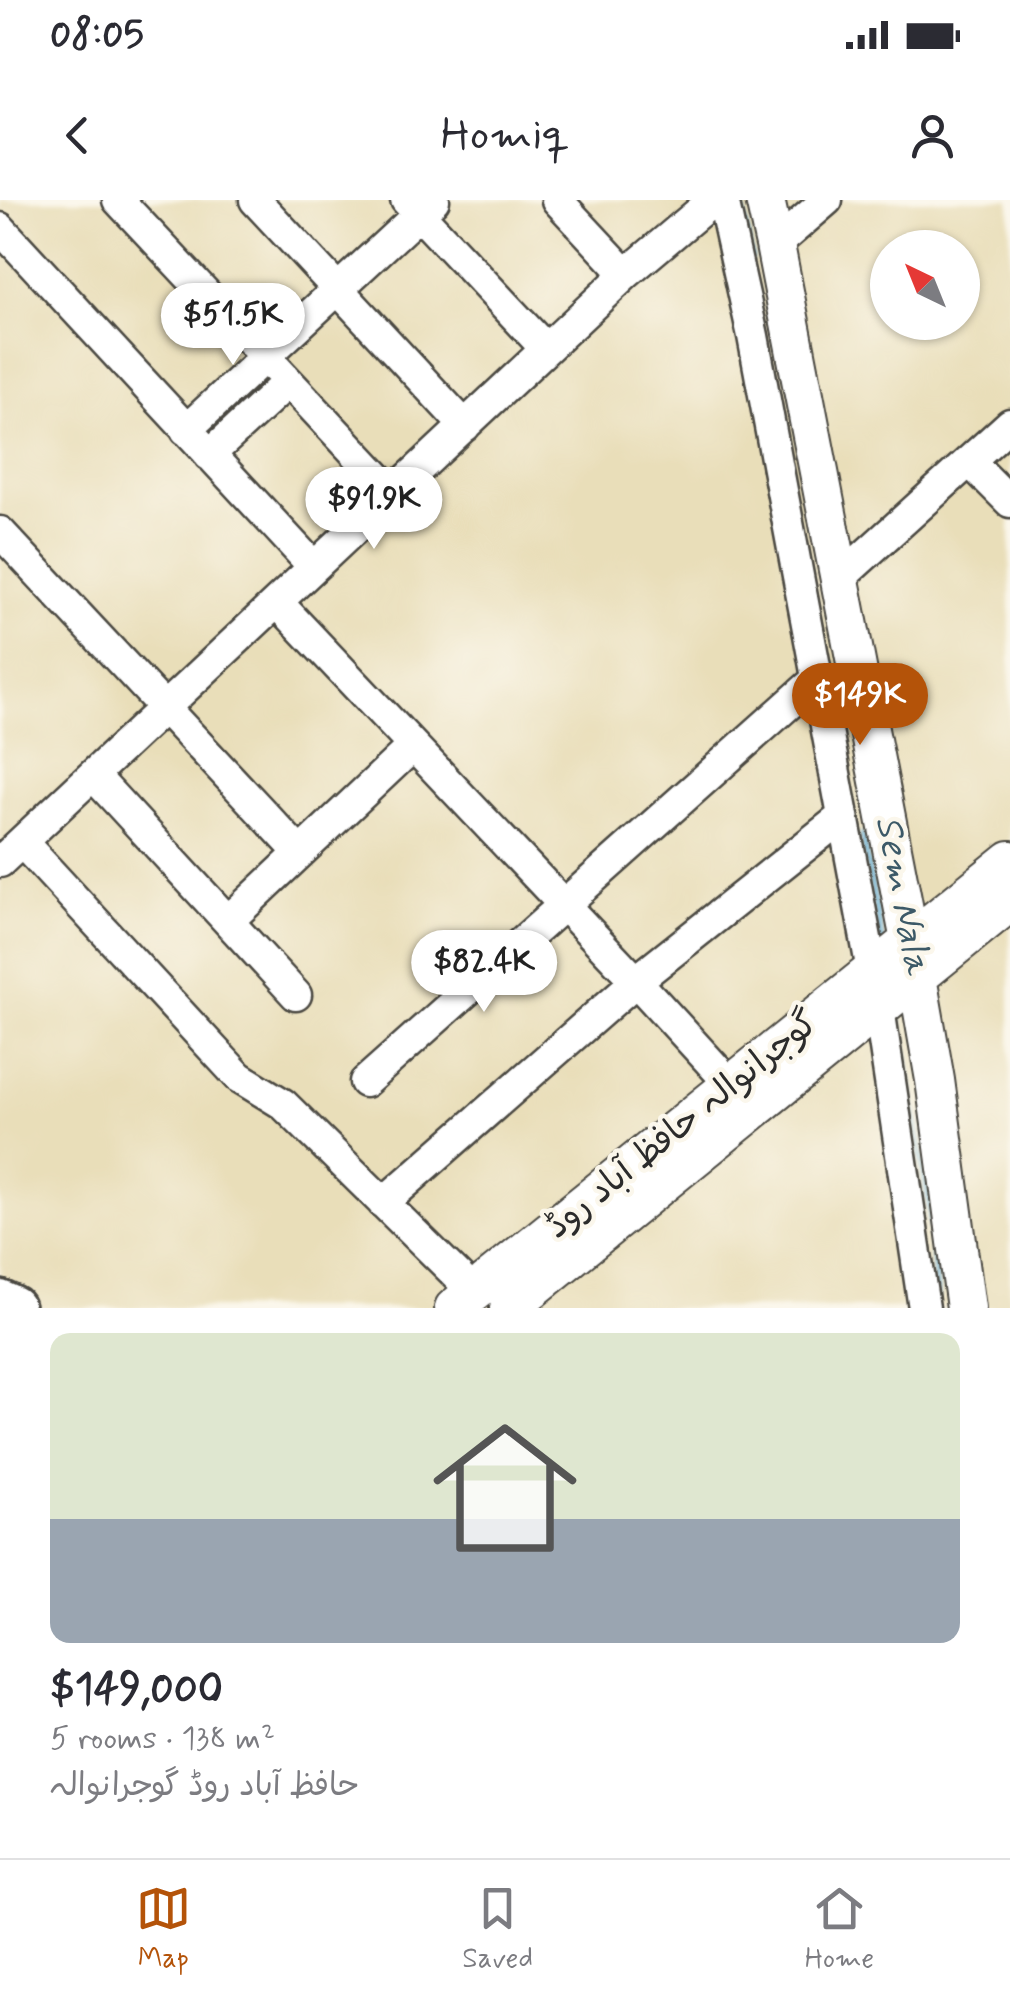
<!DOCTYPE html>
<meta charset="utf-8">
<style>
body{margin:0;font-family:Mynerve,"Playpen Sans Arabic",sans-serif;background:#f7f7f7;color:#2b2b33;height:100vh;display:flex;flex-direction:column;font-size:38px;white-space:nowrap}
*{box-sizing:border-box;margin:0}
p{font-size:32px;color:#7c7c81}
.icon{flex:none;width:55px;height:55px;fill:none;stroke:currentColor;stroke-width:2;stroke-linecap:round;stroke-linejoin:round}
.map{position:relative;height:1108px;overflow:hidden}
.side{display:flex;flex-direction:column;background:#fff;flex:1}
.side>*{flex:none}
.needle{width:65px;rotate:317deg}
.buttons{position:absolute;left:870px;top:30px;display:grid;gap:20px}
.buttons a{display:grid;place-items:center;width:110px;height:110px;border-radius:50%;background:#fff;box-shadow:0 2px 8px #0004;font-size:50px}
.price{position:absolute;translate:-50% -85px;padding:0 22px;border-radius:35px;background:#fff;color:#222;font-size:32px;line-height:65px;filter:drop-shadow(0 2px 5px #0008)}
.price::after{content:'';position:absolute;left:50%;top:60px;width:30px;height:22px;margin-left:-15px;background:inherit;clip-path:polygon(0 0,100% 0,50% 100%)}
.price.on{background:#b45309;color:#fff}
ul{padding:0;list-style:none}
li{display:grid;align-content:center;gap:20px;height:530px;padding:0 50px}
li+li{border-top:2px solid #e1e1e2}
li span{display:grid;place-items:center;height:310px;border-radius:20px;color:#555}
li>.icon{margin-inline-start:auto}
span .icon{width:180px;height:180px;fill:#fffc;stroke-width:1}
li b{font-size:42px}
.status{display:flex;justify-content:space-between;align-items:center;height:70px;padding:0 50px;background:#fff;direction:ltr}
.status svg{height:28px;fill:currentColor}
header{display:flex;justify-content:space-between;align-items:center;height:130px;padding:0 50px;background:#fff;font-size:45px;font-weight:600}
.dock{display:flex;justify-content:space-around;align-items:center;height:140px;border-top:2px solid #e1e1e2;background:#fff;font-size:28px;color:#7c7c81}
.dock a{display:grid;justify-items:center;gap:5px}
.dock .on{color:#b45309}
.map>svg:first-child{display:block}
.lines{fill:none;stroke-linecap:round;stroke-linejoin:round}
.stream{stroke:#5baed6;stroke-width:6}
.minor-casing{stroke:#484640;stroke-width:35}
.major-casing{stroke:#484640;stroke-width:42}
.highway-casing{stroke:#484640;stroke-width:48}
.minor{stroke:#fff;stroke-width:30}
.major{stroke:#fff;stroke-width:38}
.highway{stroke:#fff;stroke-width:42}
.labels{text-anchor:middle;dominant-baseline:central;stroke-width:9;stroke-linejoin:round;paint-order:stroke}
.street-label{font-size:35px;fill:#2b2b2b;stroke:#fbf7ec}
.water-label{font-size:38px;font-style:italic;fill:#3c5967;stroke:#fbf7ec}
</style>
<div class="status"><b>08:05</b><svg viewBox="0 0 49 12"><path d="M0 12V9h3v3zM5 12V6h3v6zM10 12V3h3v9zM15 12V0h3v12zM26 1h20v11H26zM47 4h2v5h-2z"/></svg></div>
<header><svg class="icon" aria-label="back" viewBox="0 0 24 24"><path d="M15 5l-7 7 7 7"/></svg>Homiq<svg class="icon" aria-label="person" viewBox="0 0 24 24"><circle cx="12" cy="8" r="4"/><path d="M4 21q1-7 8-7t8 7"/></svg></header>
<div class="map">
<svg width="1010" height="1108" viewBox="0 0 1010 1108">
<rect width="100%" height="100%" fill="#fbf7ec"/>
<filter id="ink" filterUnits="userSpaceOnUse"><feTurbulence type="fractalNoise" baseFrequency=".01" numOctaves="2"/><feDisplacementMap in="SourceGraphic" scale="20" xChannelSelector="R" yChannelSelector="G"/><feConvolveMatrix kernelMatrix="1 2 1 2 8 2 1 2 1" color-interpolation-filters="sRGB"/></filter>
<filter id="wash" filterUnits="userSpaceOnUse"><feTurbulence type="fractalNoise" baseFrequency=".0048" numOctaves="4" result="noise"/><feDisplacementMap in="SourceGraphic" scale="40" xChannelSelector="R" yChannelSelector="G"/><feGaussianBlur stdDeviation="2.25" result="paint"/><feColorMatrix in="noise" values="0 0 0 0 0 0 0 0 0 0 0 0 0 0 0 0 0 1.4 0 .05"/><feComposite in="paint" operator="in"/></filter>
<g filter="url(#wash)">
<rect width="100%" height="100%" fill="#e9deb9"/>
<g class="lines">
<path class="stream" d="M740,0L751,58
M862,635L883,745
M897,811L929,1002L937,1096"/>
</g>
</g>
<g filter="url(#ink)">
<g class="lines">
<g class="minor-casing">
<path id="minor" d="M118,0L393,293
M255,0L465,226
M406,0L546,149
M557,0L626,74
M723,0L753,136L879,808L924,1108
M0,28L314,367
M775,45L827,0
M186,230L434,0
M209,255L288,182
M969,261L1010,302
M0,332L300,653
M840,378L1010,224
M277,402L636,781L732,886
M93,575L296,795
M22,642L239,877L283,904L474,1092
M0,662L626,74L704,8L720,0
M228,721L413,546
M365,882L817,479
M383,1003L636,781L842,617"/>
</g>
<g class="major-casing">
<path id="major" d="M765,0L775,45L917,777L935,880L966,1108
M454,1108L1010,660
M509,1108L1010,702"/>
</g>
<g class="highway-casing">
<path id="highway" d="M0,1102L13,1108"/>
</g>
<use href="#minor" class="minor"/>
<use href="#major" class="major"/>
<use href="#highway" class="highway"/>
</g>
</g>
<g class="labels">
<g class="street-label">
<text transform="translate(682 925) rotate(-39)">گوجرانوالہ حافظ آباد روڈ</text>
</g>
<g class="water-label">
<text transform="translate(902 695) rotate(79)">Sem Nala</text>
</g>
</g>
</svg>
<div class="buttons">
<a><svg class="needle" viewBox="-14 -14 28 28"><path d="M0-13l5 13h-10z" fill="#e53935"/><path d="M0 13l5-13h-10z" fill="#7c7c81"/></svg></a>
</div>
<b class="price" style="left:233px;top:168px">$51.5K</b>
<b class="price" style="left:374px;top:352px">$91.9K</b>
<b class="price on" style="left:860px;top:548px">$149K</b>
<b class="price" style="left:484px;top:815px">$82.4K</b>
</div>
<section class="side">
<ul>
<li><span style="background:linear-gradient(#dfe7d0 60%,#9aa5b1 0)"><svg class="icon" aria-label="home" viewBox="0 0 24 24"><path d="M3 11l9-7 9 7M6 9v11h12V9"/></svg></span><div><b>$149,000</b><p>5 rooms · 138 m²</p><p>حافظ آباد روڈ گوجرانوالہ</p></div></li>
</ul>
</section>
<nav class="dock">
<a class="on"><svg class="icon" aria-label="map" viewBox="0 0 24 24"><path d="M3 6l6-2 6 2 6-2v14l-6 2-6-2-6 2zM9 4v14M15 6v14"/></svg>Map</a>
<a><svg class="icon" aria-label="saved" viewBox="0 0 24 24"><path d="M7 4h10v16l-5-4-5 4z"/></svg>Saved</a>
<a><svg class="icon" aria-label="home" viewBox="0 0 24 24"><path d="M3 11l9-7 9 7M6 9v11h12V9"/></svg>Home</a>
</nav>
